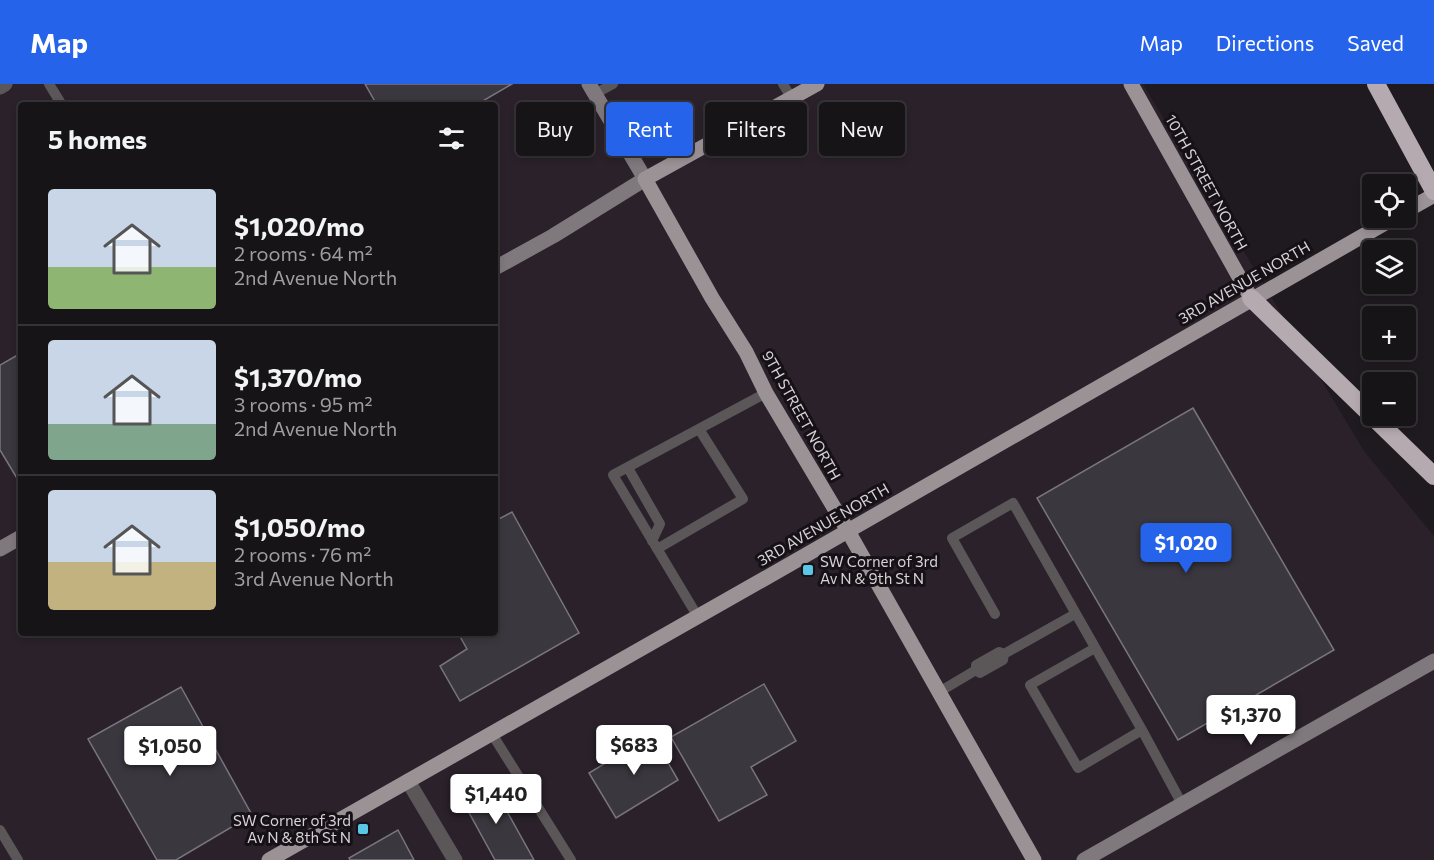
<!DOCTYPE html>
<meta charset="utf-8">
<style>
body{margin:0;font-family:Commissioner,sans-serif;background:#242124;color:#f1f3f6;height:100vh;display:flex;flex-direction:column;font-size:22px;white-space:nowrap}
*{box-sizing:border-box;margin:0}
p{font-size:20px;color:#9e9ea1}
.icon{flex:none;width:33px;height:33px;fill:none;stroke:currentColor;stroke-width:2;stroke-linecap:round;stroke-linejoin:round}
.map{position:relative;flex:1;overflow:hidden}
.details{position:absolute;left:18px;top:18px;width:480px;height:534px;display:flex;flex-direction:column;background:#171417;border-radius:6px;box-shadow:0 3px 9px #0003,0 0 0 2px #363336}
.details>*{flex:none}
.hud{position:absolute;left:516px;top:18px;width:570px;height:54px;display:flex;gap:12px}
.controls{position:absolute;left:1362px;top:90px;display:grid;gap:12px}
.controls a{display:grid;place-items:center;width:54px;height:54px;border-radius:6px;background:#171417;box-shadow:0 3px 9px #0003,0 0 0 2px #363336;font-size:30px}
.price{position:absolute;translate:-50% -51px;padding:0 14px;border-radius:6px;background:#fff;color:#222;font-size:20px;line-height:39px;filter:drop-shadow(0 2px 3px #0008)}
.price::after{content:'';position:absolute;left:50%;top:36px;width:18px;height:14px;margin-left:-9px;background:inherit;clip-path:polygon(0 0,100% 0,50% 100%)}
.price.selected{background:#2563eb;color:#fff}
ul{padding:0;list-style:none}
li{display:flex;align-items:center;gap:18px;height:150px;padding:0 30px}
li+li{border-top:2px solid #363336}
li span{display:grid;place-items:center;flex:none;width:168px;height:120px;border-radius:6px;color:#555}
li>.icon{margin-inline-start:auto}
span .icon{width:72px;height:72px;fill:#fffc;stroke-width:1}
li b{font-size:26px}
h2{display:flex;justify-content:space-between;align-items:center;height:72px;padding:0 30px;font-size:26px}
.pill{padding:0 21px;border-radius:6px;background:#171417;box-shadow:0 3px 9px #0003,0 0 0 2px #363336;font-size:21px;line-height:54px}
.pill.selected{background:#2563eb;color:#fff}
header{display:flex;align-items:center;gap:36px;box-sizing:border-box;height:84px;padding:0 30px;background:#2563eb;color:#fff}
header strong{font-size:28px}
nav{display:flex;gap:33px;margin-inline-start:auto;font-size:21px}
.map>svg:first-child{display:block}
.built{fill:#2a212a;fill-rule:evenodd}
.building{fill:#3b373f;stroke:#79757f;stroke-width:1.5}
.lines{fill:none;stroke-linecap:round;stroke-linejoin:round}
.lane{stroke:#5b5759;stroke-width:10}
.street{stroke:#5b5759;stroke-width:15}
.secondary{stroke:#7f787c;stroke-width:15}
.primary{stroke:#9b9296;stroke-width:15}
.highway{stroke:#b5aaaf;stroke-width:18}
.poi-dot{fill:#5ac8e5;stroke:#161116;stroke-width:2}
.labels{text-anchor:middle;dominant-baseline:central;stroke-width:6;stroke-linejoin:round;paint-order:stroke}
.street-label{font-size:15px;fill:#d6d2d6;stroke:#161116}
.poi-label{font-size:15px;fill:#d6d2d6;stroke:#161116;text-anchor:start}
</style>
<header>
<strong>Map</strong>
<nav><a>Map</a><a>Directions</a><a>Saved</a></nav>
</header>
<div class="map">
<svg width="1434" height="776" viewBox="0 0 1434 776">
<rect width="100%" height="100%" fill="#1f1a1f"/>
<path class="built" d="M0,0H1143L1364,367L1434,452V776H0ZM21,21H495V549H21Z"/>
<path class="building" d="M365,0H512L476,21H377Z
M21,269V394L18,396L0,366V281Z
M1193,324L1334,566L1178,656L1037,414Z
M512,428L579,549L460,617L440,582L467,565L458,549H495V437Z
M764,600L796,657L751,683L767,711L719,737L671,653Z
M181,603L252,731L176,776H157L88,655Z
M652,651L678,696L616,734L589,689Z
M490,697L534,776H495L461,714Z
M398,746L414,776H350L349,774Z"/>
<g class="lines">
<path class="lane" d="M49,0L62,21
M783,0L792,15
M595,10L613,0
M628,384L660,440L652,457
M657,465L743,415L699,345
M995,530L952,454L1013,419C1056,495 1099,571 1142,646L1078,684L1030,601L1095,564
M698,533L613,391L766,309
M976,586L980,589L1003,576L1004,570
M939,608L976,586V581L999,568L1004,570L1075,530
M1142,646L1182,720
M492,650L571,776
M0,746L18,776"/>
<path class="street" d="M0,3L5,0
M408,697L455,776"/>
<path class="secondary" d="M495,184L553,152L645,95L589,0
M0,465L21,453
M1084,776L1434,577"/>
<path class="primary" d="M817,0L645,95L712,214L746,268L766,309L848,447L1034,776
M1131,0L1251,214
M1406,127L1434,111
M269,776L778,487L1394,134"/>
<path class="highway" d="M1376,0L1434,107
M1251,214L1434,392"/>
</g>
<g class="poi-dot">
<rect x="802" y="480" width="12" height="12" rx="3"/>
<rect x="357" y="739" width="12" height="12" rx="3"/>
</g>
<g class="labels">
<g class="street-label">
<text transform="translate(1207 98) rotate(61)">10TH STREET NORTH</text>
<text transform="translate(1244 198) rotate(-30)">3RD AVENUE NORTH</text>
<text transform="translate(802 331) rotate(61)">9TH STREET NORTH</text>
<text transform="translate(823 440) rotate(-30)">3RD AVENUE NORTH</text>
</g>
<g class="poi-label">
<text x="820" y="477">SW Corner of 3rd<tspan x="820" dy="17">Av N &amp; 9th St N</tspan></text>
<text x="351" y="736" text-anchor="end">SW Corner of 3rd<tspan x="351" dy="17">Av N &amp; 8th St N</tspan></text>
</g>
</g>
</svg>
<div class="controls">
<a><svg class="icon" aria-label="locate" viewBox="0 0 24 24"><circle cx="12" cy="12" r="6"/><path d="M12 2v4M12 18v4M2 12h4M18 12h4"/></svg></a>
<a><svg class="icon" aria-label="layers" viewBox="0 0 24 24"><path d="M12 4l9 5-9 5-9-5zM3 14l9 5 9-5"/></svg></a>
<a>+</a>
<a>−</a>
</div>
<b class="price selected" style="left:1186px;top:490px">$1,020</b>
<b class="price" style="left:1251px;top:662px">$1,370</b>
<b class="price" style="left:634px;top:692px">$683</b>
<b class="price" style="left:170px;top:693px">$1,050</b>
<b class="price" style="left:496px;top:741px">$1,440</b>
<div class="hud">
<a class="pill">Buy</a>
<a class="pill selected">Rent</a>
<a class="pill">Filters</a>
<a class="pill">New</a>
</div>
<section class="details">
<h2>5 homes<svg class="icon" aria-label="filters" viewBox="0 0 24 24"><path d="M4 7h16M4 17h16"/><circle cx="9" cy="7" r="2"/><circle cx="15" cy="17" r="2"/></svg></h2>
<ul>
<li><span style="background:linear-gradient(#c9d6e8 65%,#8fb573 0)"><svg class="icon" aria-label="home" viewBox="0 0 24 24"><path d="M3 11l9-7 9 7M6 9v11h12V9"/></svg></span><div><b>$1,020/mo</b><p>2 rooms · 64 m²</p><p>2nd Avenue North</p></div></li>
<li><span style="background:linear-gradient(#c9d6e8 70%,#7fa58c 0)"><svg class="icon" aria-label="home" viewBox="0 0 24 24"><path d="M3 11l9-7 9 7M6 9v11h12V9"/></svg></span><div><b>$1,370/mo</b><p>3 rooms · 95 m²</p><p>2nd Avenue North</p></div></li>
<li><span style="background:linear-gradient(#c9d6e8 60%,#c2b280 0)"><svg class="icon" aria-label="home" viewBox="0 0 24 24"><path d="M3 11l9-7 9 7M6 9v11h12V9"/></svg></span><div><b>$1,050/mo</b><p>2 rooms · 76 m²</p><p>3rd Avenue North</p></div></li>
</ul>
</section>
</div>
